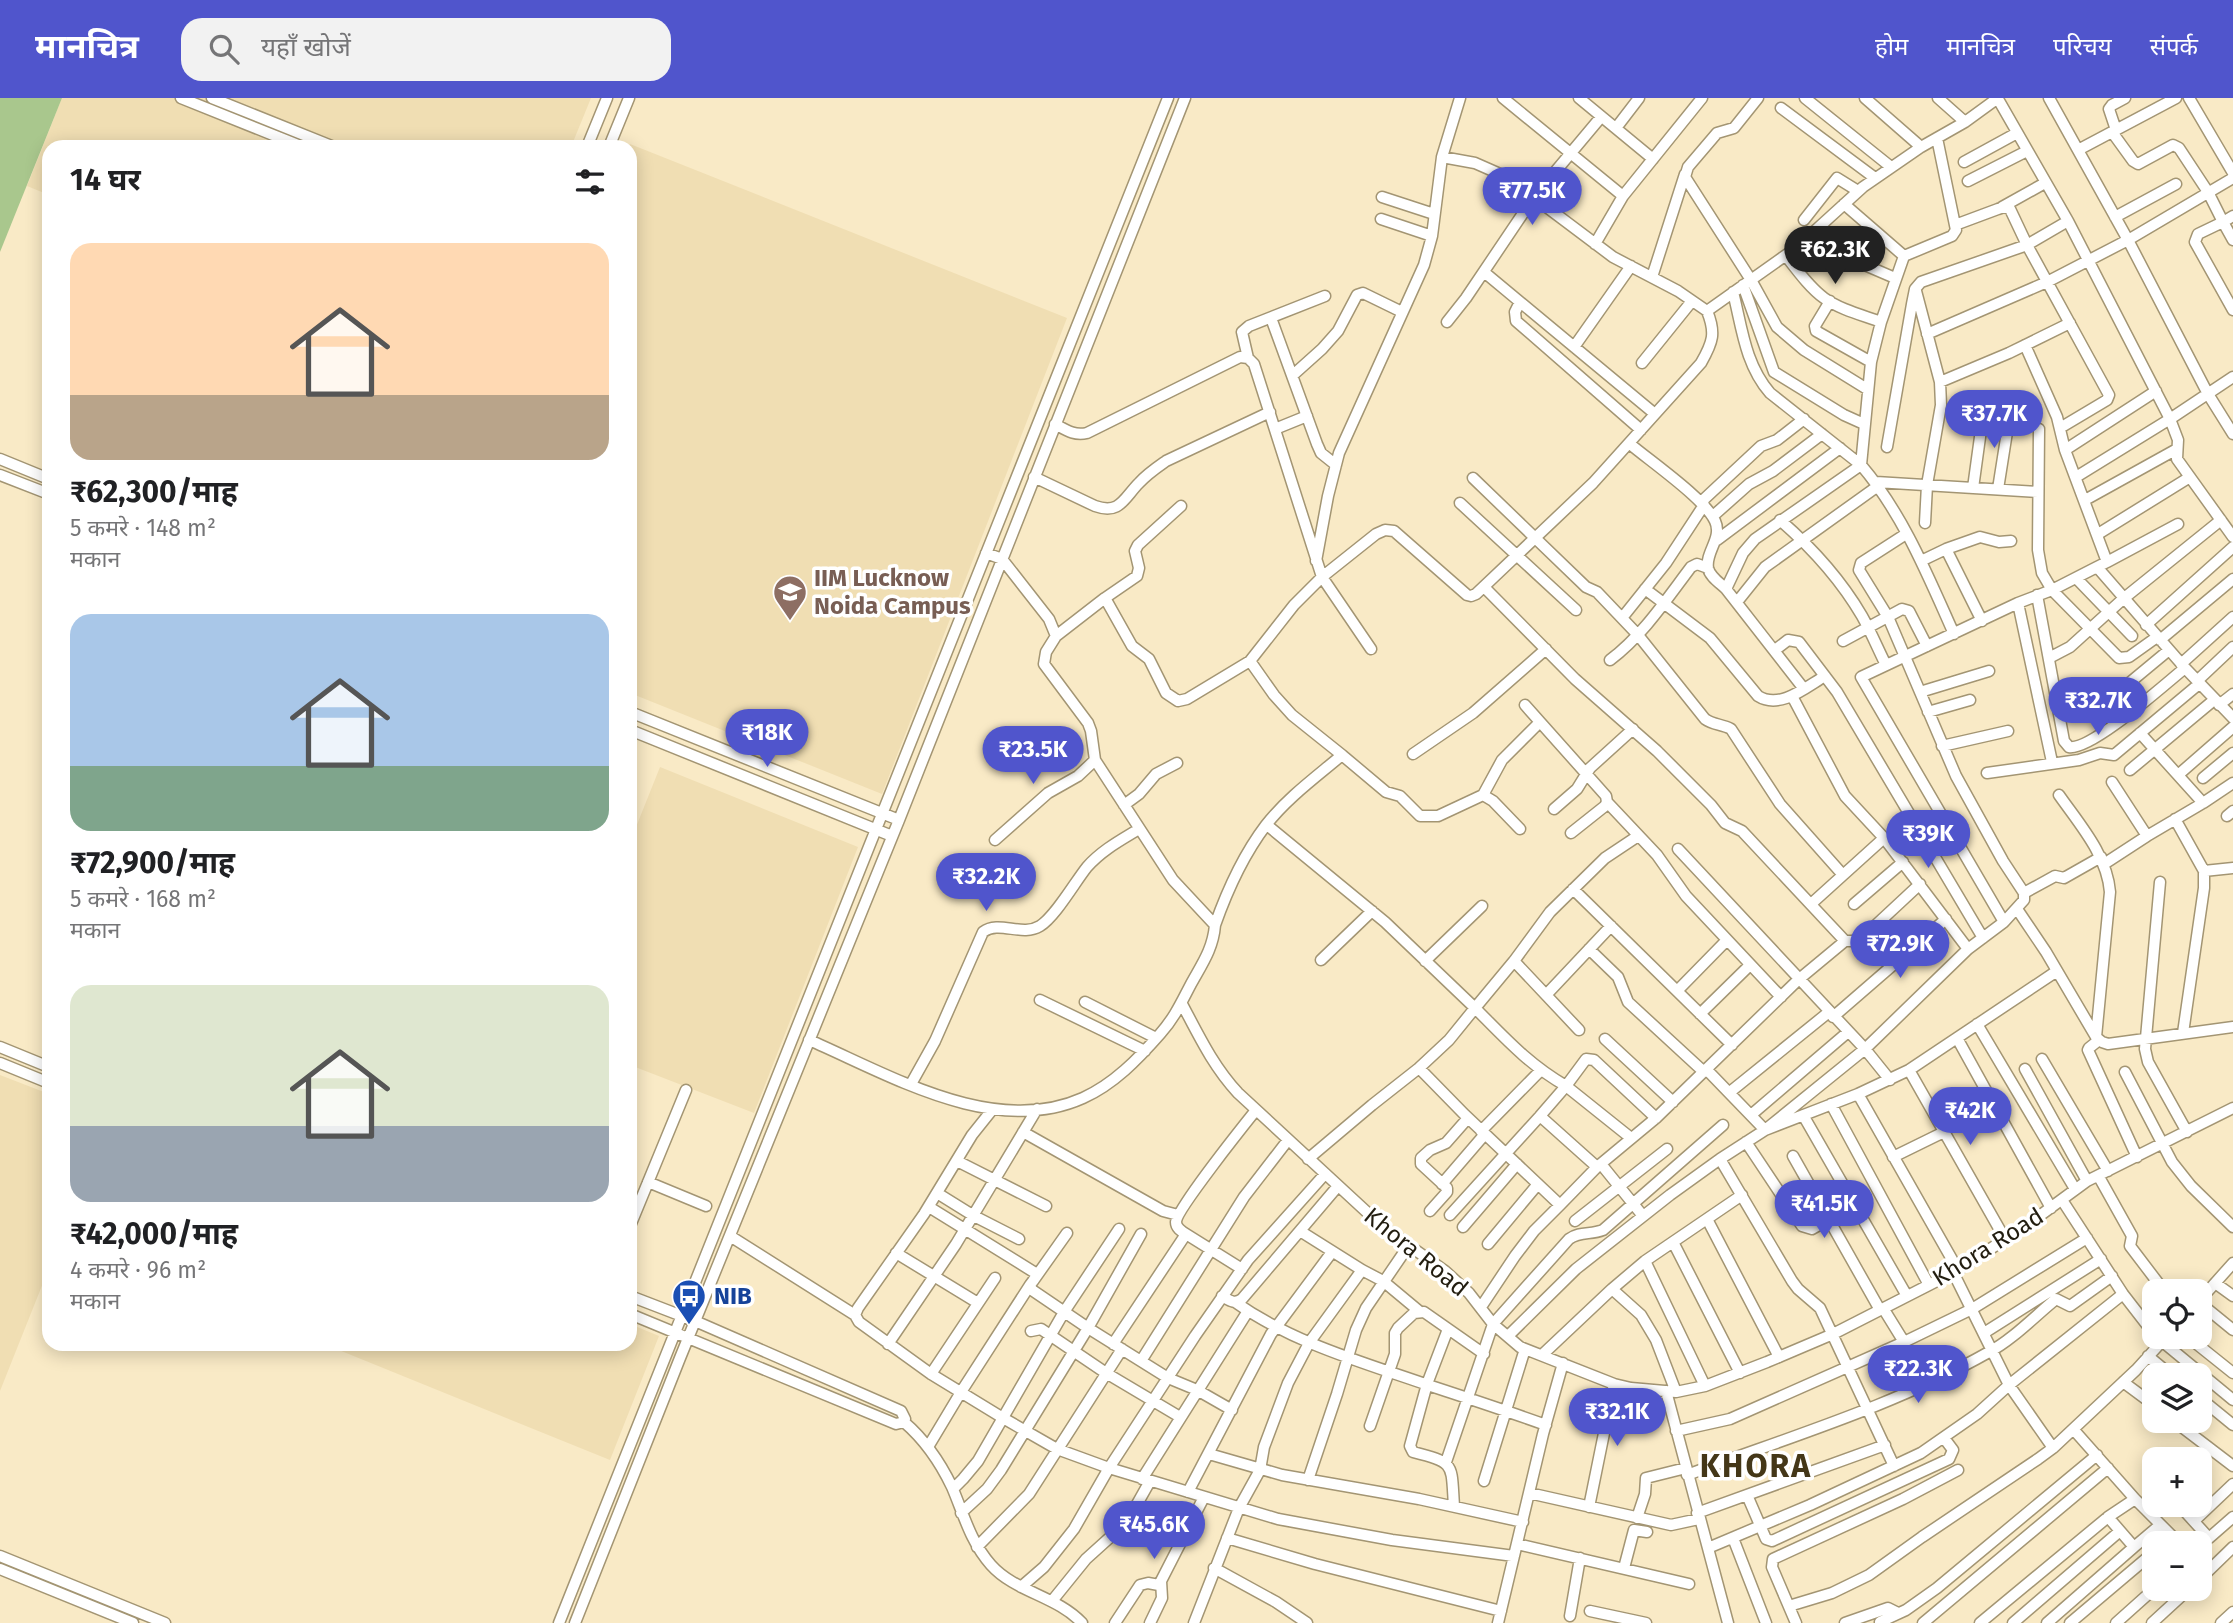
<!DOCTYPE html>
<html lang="hi">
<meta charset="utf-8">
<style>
body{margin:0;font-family:"Fira Sans","Noto Sans Devanagari",sans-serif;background:#f2f2f2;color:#202124;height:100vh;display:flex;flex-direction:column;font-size:26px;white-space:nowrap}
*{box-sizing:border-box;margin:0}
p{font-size:23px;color:#757577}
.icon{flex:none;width:38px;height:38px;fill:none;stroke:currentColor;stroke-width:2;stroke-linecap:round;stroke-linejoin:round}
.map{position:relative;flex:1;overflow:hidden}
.details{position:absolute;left:42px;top:42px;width:595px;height:1211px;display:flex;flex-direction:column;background:#fff;border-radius:21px;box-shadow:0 4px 18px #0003}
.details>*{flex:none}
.fabs{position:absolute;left:2142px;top:1181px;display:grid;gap:14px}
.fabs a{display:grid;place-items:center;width:70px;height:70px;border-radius:14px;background:#fff;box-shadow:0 4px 18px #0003;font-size:35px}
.price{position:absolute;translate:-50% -60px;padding:0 16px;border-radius:24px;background:#5055cc;color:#fff;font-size:23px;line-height:46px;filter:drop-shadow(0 2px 4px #0008)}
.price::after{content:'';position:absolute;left:50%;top:42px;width:21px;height:16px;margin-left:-10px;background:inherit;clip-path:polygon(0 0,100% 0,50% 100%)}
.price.current{background:#222;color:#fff}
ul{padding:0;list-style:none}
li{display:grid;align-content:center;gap:14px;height:371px;padding:0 28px}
li span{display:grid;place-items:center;height:217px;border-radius:21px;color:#555}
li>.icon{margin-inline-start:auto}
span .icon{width:126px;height:126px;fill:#fffc;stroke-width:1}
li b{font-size:30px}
h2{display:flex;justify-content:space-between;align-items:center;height:84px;padding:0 28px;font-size:30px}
header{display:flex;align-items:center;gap:42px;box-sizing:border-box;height:98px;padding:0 35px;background:#5055cc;color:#fff}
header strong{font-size:33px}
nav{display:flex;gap:38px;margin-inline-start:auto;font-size:24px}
.search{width:490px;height:63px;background:#f2f2f2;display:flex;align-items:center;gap:18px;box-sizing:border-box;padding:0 24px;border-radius:21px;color:#757577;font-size:26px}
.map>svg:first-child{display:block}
.built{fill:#f0deb3}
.green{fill:#a9c78d}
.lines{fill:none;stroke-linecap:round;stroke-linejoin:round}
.minor-casing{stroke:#a39573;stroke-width:13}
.minor{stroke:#fff;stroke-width:10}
.labels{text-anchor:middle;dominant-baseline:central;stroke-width:7;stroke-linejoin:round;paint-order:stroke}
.education-label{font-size:24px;font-weight:bold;fill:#785e54;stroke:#fff;text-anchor:start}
.street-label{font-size:24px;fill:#221d10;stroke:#fff}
.transit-label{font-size:24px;font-weight:bold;fill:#164399;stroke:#fff;text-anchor:start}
.district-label{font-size:32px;font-weight:bold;letter-spacing:2px;fill:#443718;stroke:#fff}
</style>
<header>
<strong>मानचित्र</strong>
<div class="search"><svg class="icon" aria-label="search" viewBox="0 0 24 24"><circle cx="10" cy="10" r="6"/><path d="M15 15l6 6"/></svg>यहाँ खोजें</div>
<nav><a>होम</a><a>मानचित्र</a><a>परिचय</a><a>संपर्क</a></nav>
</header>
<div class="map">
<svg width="2233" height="1525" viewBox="0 0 2233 1525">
<rect width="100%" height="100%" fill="#f9eac6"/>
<path class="built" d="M62,0H591L571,49H49V97L27,88Z
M630,46L1067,220L882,696L630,595Z
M660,669L858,749L754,1015L630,967V744Z
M0,977L49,996V1170L0,1293Z
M630,1226L659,1238L610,1362L324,1246H630Z"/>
<path class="green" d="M0,0H62L0,154Z"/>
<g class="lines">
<g class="minor-casing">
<path id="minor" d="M181,0L303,49
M212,0L334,49
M1503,0L1623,98
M1579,0L1653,61
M1758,0L1734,30L1717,35L1688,69L1685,79L1751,182L1777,229L1804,252L1867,291
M1805,0L1891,69
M1865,0L1921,49
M1938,0L1965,24
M2049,0L2128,142L2233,80
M2189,0L2233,75
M1998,1L2068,123L2170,321L2076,379
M1781,10L1875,80
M1616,30L1639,0
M2116,32L2109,11L2112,7L2125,0
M2112,34L2133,63L2138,66L2173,47L2179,50L2208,94L2223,124L2198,136L2195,144L2233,212
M587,49L607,0
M609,49L629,0
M2078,52L2176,0
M1442,59L1475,65L1500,76L1520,89L1613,159L1678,193L1707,213
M1964,64L2017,35
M1968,83L2027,53
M1382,99L1434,116
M2002,109L2045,85
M2233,118L2223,124L2233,142
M2115,119L2176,86
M1381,121L1432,138
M1804,122L1837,80L1858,93
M1955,127L1998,111L2004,109L2010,111L2027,147L2109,297L2107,302L2060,330
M1595,146L1623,98L1702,0
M1786,158C1797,172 1809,189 1824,200C1841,212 1862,217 1881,224
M1904,158L1952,138L1956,132L1937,40
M1846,159L1895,180
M1484,174L1655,316
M1652,179L1685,76
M1743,187L1774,274L1844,317L1864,326
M1916,193L1940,284
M1733,194C1742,230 1745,266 1770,295L1861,367L1871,264L1881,224L1904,158L1844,106
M1325,198L1249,228L1242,234L1248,260L1254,266L1322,479L1371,551
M1830,203L1815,228L1816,233L1871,264
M1520,204L1515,214L1516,223L1641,332
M1271,220L1317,346L1321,355L1336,367
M1447,224L1466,200L1534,99L1601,19
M1927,236L2047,184L2128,142L2208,296L2233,336
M2025,247L2057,319L2065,352L2107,464L2097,469
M1574,249L1631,168
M1642,265L1692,203
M1293,277L1322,251L1338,233L1357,197L1363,195L1402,214
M2233,279L2170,321L2178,342L2177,361L2233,439
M1055,326C1066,332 1074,338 1087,335L1240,259L1248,260
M1275,331L1307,318
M2039,331L2038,452L2042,475L2052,492L2119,560L2129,559L2157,539
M1630,346C1650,363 1705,401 1715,423C1723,440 1705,454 1708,470C1710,479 1720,485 1726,491
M1887,349L1912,206L1915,191L1921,184L2027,147L2068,123
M2065,352L2156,293
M0,361L49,381
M0,377L49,396
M1034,379L1095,408C1120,417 1124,400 1139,385C1147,376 1156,370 1166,363L1270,314
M1473,380L1586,489L1597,494L1638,537L1705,621C1713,627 1722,626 1731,631L1780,706L1843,777
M1876,384L2038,394
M1973,390L1984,310
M1998,391L2010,315
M2085,402L2177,351
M1701,404L1761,348L1777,342L1804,321
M1460,405L1576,512
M1713,418L1749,386L1773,373L1822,336
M1780,422C1811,449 1841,482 1862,518C1871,534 1878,551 1886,567
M1925,425L1927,387L1941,307L1940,284L2009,255L2070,225
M2098,436L2190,379
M1717,442L1840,350
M1946,451L1982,523
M1316,463L1328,398L1339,355L1424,167L1432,138L1442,59L1460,0
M1921,463L1946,451L1980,439L1999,444L2011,443
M2107,464L2178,426
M2077,481L2132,538
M1645,491L1710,540L1758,598C1780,612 1806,589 1825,578
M2037,497L2064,643L2069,649C2091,653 2165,586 2185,570
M1105,500L1132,548L1149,561L1166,595L1178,603L1187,601L1250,563L1294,507L1322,479L1376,436L1385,432L1394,433L1467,497L1471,498L1476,496L1593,385L1701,265C1713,244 1716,235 1707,213L1796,150L1863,89L1921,49L1965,24L1998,0
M1737,504L1765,469L1878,388
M2018,505L2052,664
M1622,520L1666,465L1704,407
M2146,527L2233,449
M1056,538L1105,500L1137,478L1139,470L1135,453L1138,447L1181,408
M2160,542L2233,481
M1843,543L1902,511L1909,513L1927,548
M1775,552L1788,542L1799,544L1837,594L1983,840
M2049,560L2070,549L2123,501L2221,422
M1610,562C1643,537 1666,502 1691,469L1697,466L1708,470
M2181,566L2233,519
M2197,583L2233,549
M1804,591L1726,491L1743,455L1755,441L1861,367C1903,416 1928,478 1954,536
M1920,594L1989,573
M1792,598L1845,698L1884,740L1968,851
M1525,607L1606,698L1607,704L1605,708L1571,735
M2219,607L2233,596
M630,614L899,722
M1928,614L1970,602
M2093,615L2169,552
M630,632L892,738
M2140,635L2203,705
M1942,648L2008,633
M1413,656L1473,615L1546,551
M1342,657L1386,694L1400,698L1420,718H1438L1483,697L1493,703L1520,731
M2130,672L2214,602
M1987,675L2079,662L2100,655L2114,657L2199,586
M2178,677L2233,629
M2203,680L2233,655
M2112,684L2147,738L2203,705L2233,685
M1483,697L1502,662L1540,624
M2059,697C2080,727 2107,757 2110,794L2096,939L2102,944L2108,946L2233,929
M1607,704L1657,757L1686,798L1781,899
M1124,707L1139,696L1156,676L1177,665
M1554,711L1577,691L1590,670L1633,631
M2227,718L2233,713
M2175,721L2204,773V790L2183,935
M1267,727L1385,824L1475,910L1449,942L1419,970L1372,1007L1308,1061
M995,742L1048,695L1078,678L1095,662
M1678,751L1865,951L1890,982
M2104,766L2147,738
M2204,773L2233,770
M2160,784L2145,951L2148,964L2187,1034
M1573,791L1732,947
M2024,795L2055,778L2064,780L2101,759
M1811,806L1884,740
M1854,806L1903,764
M2017,811L2046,854L2096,939
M2004,824L1861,579L2018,505L2052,492L2097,469L2185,570L2233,620
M1215,827C1227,793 1244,756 1266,727C1287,700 1316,679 1342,657L1292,617L1274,597L1250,563
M1845,843H1857L1862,840L1920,786
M1589,851L1618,879L1628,904L1704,974
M1321,862L1372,813
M1425,863L1482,808
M1514,863L1579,932
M1677,893L1726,843
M1546,897L1611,828
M1040,902L1145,953
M1085,904L1156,940
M1182,906C1199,938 1213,968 1238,995L1383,1129L1445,1173L1469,1195L1493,1226L1520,1249L1614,1286L1631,1290L1676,1294L1705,1288L1767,1264L1833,1236L1929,1187L1958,1172L2027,1127L2087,1083L2233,1010
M1700,916L1750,867
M1833,919L1946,821
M1977,926L2075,1091
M1957,940L2051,1110
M1605,941L1673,1004
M809,942C890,977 994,1040 1083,1000C1114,986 1138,961 1160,936C1175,919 1181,905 1191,886C1202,866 1213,851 1215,827L1173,782L1095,662L1091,633L1088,625L1044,566L1046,554L1056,538L1049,521L1002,461L986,455
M2099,942L2089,950L2088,952L2137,1059
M0,949L49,969
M2042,961L2108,1073
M0,965L49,985
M1419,970L1465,1017L1560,1107
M2025,971L2087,1083
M1707,972L1765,1032L1865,951L1968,851L2004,824L2024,802V795L2003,763L1956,678L1888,519L1859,472L1861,465L1906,436
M1909,972L2005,1141
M2125,974L2172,1064L2191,1088L2233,1129
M911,986L935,943L983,834C999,822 1022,839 1040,828C1055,819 1075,784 1087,769C1102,752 1121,742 1139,731
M1730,994L1829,914
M1858,996L1958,1172
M1831,1006L1929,1187
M1751,1017L1848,934
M1803,1017L1907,1198
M1481,1033L1540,973
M1023,1034L1163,1113L1178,1117
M1631,1040L1566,988L1586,961L1594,962L1656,1020
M1746,1044L1802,1128L1812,1131L1854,1107
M1793,1058L1880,1212
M1893,1059L1944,1034
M1720,1061L1792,1183L1798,1191L1820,1210L1894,1368
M957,1063L1046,1108
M1601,1066L1643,1118
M1597,1069L1540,1018L1566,988C1528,966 1505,940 1475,910L1514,863L1550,814L1605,760L1638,738
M2099,1079L2132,1138L2130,1148L2165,1194
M648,1084L706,1108
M1442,1086L1485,1036
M937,1095L974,1118L1019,1141
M2062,1102L2123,1196L2154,1236
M929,1109L1037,1176
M1430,1113L1447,1094V1090L1421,1066V1060L1430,1052L1446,1045L1468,1020
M1450,1117L1540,1018
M1707,1121L1779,1259
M1575,1123L1667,1051
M630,1128L686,992
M1463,1129L1517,1066
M1300,1133L1362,1172L1383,1183L1419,1213
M1067,1135L1033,1183L1030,1187L1032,1192L1088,1230L1168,1280L1197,1292L1232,1312
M730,1138L855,1217L859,1224L931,1276L1003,1320L1057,1351L1109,1370L1278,1421L1392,1442L1514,1458
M1673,1144L1740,1275
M1488,1146L1538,1086
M896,1155L978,1205
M1645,1163L1705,1288
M1242,1171L1186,1136C1181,1133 1176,1130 1176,1124C1176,1112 1244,1027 1256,1012
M1953,1174L2009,1287L2053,1350
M2215,1185L2233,1198
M1612,1191L1641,1217L1656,1242L1676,1294
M630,1198L695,1223L901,1313L905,1321L904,1324L896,1326L630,1216
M1222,1198C1229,1202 1234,1207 1242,1201L1338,1088
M2200,1202L2233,1165
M1235,1204C1293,1245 1362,1264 1428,1287C1467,1300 1507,1313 1546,1327
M2200,1205L2233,1232
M1481,1209L1515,1158L1534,1133L1560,1107L1597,1069L1656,1020L1798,882L1845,843L1742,733L1725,725L1711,707L1657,653L1575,581L1484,489
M1883,1210L1904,1244
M855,1217L858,1210L924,1116L972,1037L992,1012
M1448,1231L1427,1286L1410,1348L1413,1354C1456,1365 1451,1365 1454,1408
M1031,1233L1041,1231L1106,1275L1180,1319
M1984,1235L2101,1161
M1508,1238L1576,1171L1670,1097L1720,1061L1765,1032L1858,996L1909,972L2057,873
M2188,1239L2233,1275
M2158,1240L2233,1302
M888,1246L956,1146L1037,1011
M1113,1246L1186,1136
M1542,1257L1612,1191L1645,1163L1742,1097
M2148,1258L2172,1278
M1141,1263L1244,1099L1288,1042
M931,1276L995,1180
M2123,1284L2154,1307
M1666,1293L1728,1525
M2200,1300L2233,1327
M2174,1323L2233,1368
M904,1324C925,1342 940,1364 952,1389C964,1417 970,1443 991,1467C1015,1494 1057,1498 1082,1525
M1370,1328L1395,1256V1235L1398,1230L1414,1215L1424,1214L1484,1256
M2073,1331L2135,1401L2180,1446
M1676,1333L1730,1321L1904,1244L1972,1211L2087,1140
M928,1349L961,1294L1030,1187
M1209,1356L1282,1377L1419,1401L1523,1424
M1446,1364L1493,1226L1569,1141C1580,1133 1591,1137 1603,1132L1723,1027
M1687,1377C1789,1339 1894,1308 1989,1254C2012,1242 2035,1218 2056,1201L2070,1208L2112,1178
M1142,1381L1248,1213
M1308,1382L1337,1296L1356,1232L1366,1210L1409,1147
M1484,1383L1525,1251
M953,1391L963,1381L978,1363L1064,1214L1119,1131
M1188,1394L1271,1236L1332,1154
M1529,1395L1671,1427L1699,1421
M1747,1397L1766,1441L1772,1443L1949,1361L1953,1352L1944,1340
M2135,1401L2108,1419L2134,1449L2160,1427
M2179,1407L2209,1440L2233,1419
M1589,1409L1614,1286
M961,1415L987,1391L1001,1372L1088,1230L1141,1136
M1697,1415L1885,1347
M1637,1420L1645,1396L1646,1380L1686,1370
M2194,1423L2233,1386
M1227,1440L1315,1466L1501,1513
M1733,1440L1766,1525
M1517,1446L1689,1486
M977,1449L1029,1396L1122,1251
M1708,1450L1810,1407L1921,1355L1977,1316L2009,1287L2123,1196
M0,1458L165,1525
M1214,1470L1276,1504L1307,1525
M1624,1470L1634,1432L1647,1434
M0,1471L133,1525
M2200,1481L2233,1449
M1021,1489L1044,1469L1074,1431L1109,1370L1195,1238L1248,1162L1325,1076
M1052,1503L1086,1461L1127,1424L1150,1383
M1789,1508L1832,1495L1869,1477L1922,1439L2038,1361L2053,1350L2136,1272L2166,1239
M1590,1513L1646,1525
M1570,1518L1580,1460
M1880,1524L1906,1512L1937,1490L2097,1357
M559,1525L1168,0
M575,1525L680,1260L899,722L1185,0
M1115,1525L1140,1487L1148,1485L1159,1487L1161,1483L1204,1399
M1150,1525L1162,1500L1161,1483
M1194,1525L1239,1410L1260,1372L1264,1349L1288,1285L1309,1245L1362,1172
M1498,1525L1543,1336L1563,1265
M1796,1525L1772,1469L1773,1461L1903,1401L1958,1372
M1845,1525L1888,1510L1898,1515
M1923,1525L2108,1370
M1980,1525L2108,1419
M2013,1525L2120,1433
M2047,1525L2134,1449
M2070,1525L2154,1454
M2116,1525L2154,1491
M2152,1525L2189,1491
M2221,1525L2233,1514"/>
</g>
<use href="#minor" class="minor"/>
</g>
<defs>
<g id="university-pin" transform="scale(1.75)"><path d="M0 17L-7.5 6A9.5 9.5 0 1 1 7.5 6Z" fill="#8d6e63" stroke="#fff"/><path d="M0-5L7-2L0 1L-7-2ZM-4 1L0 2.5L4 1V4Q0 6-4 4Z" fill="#fff"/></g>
<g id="bus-pin" transform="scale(1.75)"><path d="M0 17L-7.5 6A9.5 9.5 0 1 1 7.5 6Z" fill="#1a4fb4" stroke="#fff"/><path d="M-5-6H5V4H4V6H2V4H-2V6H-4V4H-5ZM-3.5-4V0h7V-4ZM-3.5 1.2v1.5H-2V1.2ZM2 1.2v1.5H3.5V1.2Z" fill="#fff"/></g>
</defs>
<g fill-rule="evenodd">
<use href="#university-pin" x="790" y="494"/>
<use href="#bus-pin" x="689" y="1198"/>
</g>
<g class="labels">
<g class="education-label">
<text x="814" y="480">IIM Lucknow<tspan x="814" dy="28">Noida Campus</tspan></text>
</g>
<g class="street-label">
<text transform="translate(1988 1149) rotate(-32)">Khora Road</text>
<text transform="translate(1416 1154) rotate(39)">Khora Road</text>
</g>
<g class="transit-label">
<text x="714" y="1198">NIB</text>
</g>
<g class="district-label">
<text x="1756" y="1368">KHORA</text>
</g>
</g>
</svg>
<div class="fabs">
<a><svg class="icon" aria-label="locate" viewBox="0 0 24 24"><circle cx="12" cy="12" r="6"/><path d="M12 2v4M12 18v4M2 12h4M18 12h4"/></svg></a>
<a><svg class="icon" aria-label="layers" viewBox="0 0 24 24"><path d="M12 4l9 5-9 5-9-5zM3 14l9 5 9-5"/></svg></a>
<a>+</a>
<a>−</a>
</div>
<b class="price" style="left:1532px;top:129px">₹77.5K</b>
<b class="price current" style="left:1835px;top:188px">₹62.3K</b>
<b class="price" style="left:1994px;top:352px">₹37.7K</b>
<b class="price" style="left:2098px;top:639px">₹32.7K</b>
<b class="price" style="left:767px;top:671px">₹18K</b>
<b class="price" style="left:1033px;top:688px">₹23.5K</b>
<b class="price" style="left:1928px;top:772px">₹39K</b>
<b class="price" style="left:986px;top:815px">₹32.2K</b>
<b class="price" style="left:1900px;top:882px">₹72.9K</b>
<b class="price" style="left:1970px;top:1049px">₹42K</b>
<b class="price" style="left:1824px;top:1142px">₹41.5K</b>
<b class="price" style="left:1918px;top:1307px">₹22.3K</b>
<b class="price" style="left:1617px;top:1350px">₹32.1K</b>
<b class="price" style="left:1154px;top:1463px">₹45.6K</b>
<section class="details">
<h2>14 घर<svg class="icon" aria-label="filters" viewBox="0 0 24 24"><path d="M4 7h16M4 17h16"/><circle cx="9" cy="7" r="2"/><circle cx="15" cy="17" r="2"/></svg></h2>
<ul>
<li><span style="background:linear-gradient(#ffd9b3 70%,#b9a48a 0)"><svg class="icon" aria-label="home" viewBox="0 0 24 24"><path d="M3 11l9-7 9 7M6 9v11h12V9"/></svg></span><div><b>₹62,300/माह</b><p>5 कमरे · 148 m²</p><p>मकान</p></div></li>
<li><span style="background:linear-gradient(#a9c7e8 70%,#7fa58c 0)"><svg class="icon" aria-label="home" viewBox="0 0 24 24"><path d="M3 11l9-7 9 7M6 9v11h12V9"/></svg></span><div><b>₹72,900/माह</b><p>5 कमरे · 168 m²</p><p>मकान</p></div></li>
<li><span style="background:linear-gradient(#dfe7d0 65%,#9aa5b1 0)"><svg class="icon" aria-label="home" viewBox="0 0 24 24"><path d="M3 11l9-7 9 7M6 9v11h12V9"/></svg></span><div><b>₹42,000/माह</b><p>4 कमरे · 96 m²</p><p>मकान</p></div></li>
</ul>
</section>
</div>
